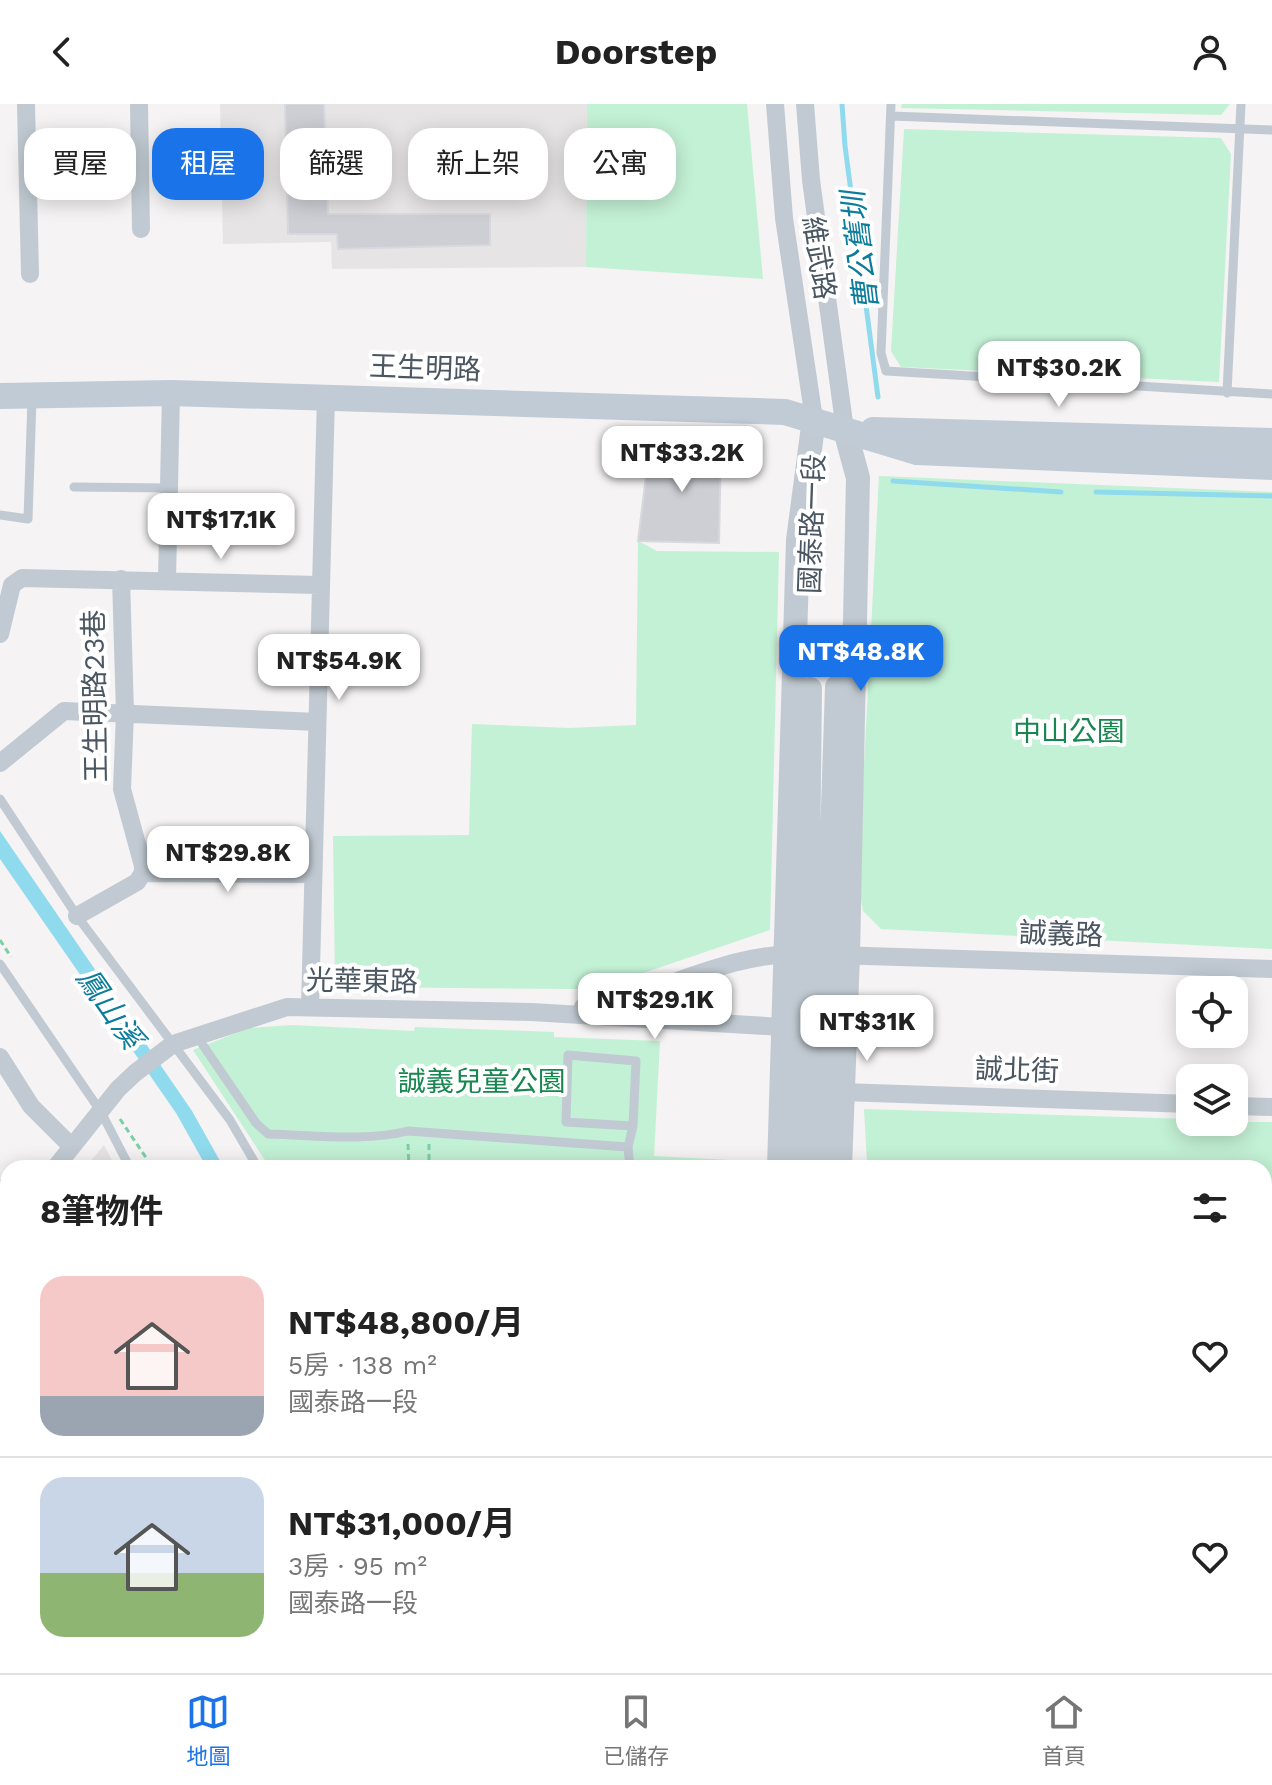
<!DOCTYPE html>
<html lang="zh-TW">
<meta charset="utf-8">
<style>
body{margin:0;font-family:"Work Sans","Noto Sans TC",sans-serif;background:#f6f6f6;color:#222;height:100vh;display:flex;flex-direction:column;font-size:30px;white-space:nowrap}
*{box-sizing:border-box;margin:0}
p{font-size:26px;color:#767676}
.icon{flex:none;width:44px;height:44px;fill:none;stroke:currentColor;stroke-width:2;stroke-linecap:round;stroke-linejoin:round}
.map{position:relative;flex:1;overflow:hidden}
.sheet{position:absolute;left:0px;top:1056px;width:1272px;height:514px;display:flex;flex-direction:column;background:#fff;border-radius:24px 24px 0 0;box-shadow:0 4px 20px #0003}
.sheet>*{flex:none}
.top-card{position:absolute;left:24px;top:24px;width:800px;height:72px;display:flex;gap:16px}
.fabs{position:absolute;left:1176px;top:872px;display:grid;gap:16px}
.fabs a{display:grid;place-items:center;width:72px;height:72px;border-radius:16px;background:#fff;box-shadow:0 4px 20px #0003;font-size:40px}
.price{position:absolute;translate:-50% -68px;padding:0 18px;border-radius:16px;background:#fff;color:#222;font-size:26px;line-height:52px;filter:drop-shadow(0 2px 4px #0008)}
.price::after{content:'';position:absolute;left:50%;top:48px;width:24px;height:18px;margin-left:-12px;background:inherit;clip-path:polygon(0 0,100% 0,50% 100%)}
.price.selected{background:#1a73e8;color:#fff}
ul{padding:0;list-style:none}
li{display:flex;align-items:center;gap:24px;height:200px;padding:0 40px}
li+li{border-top:2px solid #e0e0e0}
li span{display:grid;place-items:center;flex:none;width:224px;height:160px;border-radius:24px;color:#555}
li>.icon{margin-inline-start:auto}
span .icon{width:96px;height:96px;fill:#fffc;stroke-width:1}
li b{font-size:34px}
h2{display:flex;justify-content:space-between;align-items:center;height:96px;padding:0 40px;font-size:34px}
.tag{padding:0 28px;border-radius:24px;background:#fff;box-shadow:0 4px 20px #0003;font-size:28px;line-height:72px}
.tag.selected{background:#1a73e8;color:#fff}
header{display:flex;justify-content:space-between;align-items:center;height:104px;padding:0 40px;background:#fff;font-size:36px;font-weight:700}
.tabs{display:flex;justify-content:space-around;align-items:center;height:112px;border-top:2px solid #e0e0e0;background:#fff;font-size:22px;color:#767676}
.tabs a{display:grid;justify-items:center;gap:4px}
.tabs .selected{color:#1a73e8}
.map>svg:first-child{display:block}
.education{fill:#e6e4e5}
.green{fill:#c3f1d5}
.water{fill:#90daee}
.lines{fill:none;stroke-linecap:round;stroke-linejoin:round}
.stream{stroke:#90daee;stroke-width:5}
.building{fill:#cdcfd5;stroke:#d7d9de;stroke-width:2}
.path{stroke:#7ad0a6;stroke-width:3;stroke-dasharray:6 4;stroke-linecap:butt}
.service{stroke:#c1cad2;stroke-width:9}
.minor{stroke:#c1cad2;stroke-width:18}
.tertiary{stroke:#c1cad2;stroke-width:24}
.secondary{stroke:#c1cbd6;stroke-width:26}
.labels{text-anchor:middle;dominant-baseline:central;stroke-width:8;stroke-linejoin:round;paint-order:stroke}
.street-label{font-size:28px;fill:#4a5661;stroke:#fff}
.park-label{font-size:28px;fill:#17864f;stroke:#fff}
.water-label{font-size:30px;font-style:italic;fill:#0c7c9b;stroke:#fff}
</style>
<header><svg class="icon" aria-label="back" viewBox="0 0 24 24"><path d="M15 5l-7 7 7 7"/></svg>Doorstep<svg class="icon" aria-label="person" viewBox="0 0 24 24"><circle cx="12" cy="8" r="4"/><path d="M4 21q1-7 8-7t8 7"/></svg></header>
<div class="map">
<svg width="1272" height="1569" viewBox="0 0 1272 1569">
<rect width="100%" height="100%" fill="#f5f3f3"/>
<path class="education" d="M220,0H587L586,163L332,165L331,138L223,140Z
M104,1041L116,1064H85Z
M8,1160V1432L0,1425V1169Z
M145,1562H261L255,1569H152Z"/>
<path class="green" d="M587,0H747L763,175L586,163Z
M902,0H1230L1221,11L901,4Z
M904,25L1221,34L1231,50L1219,278L901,263L891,247Z
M879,372L1272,388V845L881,825L863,807L858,777Z
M638,437L657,447L779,448L770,826L602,883L574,885L349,883L335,876L333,732L469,731L472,620L569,624L636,621Z
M292,921L414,927L415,923L554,928V933L660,937L654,1052L770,1058V1064H270L193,946L249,924Z
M864,1005L1190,1015V1018H1272V1569H1184L1185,1562H1264V1064H985L867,1058Z
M296,1562H370L372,1569H290Z
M494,1562H748V1569H497Z"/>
<path class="water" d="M0,727L192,1007L224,1064H207L176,1009L0,755Z"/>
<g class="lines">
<path class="stream" d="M842,0L845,42L878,293
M893,377L1061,388
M1096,388L1272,392"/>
</g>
<path class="building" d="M285,0H324L328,110H490V141L338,145L337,130H288Z
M650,339L721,341L719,439L638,437Z"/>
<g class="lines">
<path class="path" d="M0,836L11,853
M120,1015L153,1064
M408,1040L409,1064
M429,1040V1064
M389,1562L392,1569
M604,1562L605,1569"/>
<path class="service" d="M891,0L881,249L886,267L1272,290
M891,12L1272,26
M1227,289L1241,0
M74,383L169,384
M0,411L28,415L32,295
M0,695L77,812L230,1016L258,1064
M0,860L101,1008L130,1064
M196,931L256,1019L268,1030C314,1031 364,1038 408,1027L628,1043
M630,1064L628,1043L633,1022L636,957L568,951L566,1018L633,1022
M365,1562L367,1569
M481,1562L484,1569
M1017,1562L1020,1569
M976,1569V1562
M1061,1569V1562
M1117,1569V1562
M1176,1569V1562"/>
<path class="minor" d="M26,0L30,170
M139,0L141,125
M775,0L784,114L814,315
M805,0L811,76L845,326
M167,476L171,289
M0,530L12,481L22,474L320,481
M0,659L64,607L317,618
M143,769L313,770
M77,812L137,778L143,769V762L122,685L125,609L121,475
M835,851L1272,865
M310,903L326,292
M583,903C657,893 721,850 797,850
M0,953L31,1002L72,1043
M842,988L1190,1000
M1234,1002L1272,1003
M55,1064L118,985L135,969L173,940L287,903L531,908L783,923
M0,1084L8,1091
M0,1133L8,1122
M0,1452L8,1459
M0,1530L8,1520
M123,1562L131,1569
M74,1569L80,1562
M271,1569L277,1562"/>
<path class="tertiary" d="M779,1064L798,436L814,315
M799,1064L807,850L810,585
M821,1064L837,583
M840,1064L848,851L858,374L845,326
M762,1569L763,1562
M781,1569L782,1562
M805,1569V1562
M828,1569V1562"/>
<path class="secondary" d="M0,292L171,289L785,308L917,348L1272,363
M873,326L1272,337"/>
</g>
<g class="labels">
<g class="street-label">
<text transform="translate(819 154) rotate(81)">維武路</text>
<text transform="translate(425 264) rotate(2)">王生明路</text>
<text transform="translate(812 420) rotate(-88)">國泰路一段</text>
<text transform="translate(95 592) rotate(-91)">王生明路23巷</text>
<text transform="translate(1061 830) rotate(2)">誠義路</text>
<text transform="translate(362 877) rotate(1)">光華東路</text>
<text transform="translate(1017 966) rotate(2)">誠北街</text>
</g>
<g class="park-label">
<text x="1069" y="627">中山公園</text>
<text x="482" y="977">誠義兒童公園</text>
</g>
<g class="water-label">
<text transform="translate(860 147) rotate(-97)">曹公舊圳</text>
<text transform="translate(110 904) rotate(55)">鳳山溪</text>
</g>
</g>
</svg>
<div class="fabs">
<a><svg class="icon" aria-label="locate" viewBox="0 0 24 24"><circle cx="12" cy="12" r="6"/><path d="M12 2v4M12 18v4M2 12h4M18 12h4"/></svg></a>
<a><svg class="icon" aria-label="layers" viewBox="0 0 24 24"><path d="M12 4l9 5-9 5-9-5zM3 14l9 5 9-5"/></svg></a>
</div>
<b class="price" style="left:1059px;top:305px">NT$30.2K</b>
<b class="price" style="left:682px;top:390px">NT$33.2K</b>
<b class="price" style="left:221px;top:457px">NT$17.1K</b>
<b class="price selected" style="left:861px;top:589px">NT$48.8K</b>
<b class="price" style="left:339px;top:598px">NT$54.9K</b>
<b class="price" style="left:228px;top:790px">NT$29.8K</b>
<b class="price" style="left:655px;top:937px">NT$29.1K</b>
<b class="price" style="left:867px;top:959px">NT$31K</b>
<div class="top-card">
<a class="tag">買屋</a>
<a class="tag selected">租屋</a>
<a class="tag">篩選</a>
<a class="tag">新上架</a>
<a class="tag">公寓</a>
</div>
<section class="sheet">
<h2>8筆物件<svg class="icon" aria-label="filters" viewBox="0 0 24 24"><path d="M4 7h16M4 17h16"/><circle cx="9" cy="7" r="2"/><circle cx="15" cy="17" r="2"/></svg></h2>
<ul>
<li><span style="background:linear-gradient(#f6c9c9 75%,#9aa5b1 0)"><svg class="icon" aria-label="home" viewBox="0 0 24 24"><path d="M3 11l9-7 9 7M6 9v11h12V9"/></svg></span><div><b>NT$48,800/月</b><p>5房 · 138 m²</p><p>國泰路一段</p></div><svg class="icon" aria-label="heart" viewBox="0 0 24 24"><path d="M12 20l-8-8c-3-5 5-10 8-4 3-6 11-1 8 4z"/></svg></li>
<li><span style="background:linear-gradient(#c9d6e8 60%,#8fb573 0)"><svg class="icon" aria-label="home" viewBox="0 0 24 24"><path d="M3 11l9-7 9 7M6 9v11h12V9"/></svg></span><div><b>NT$31,000/月</b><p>3房 · 95 m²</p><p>國泰路一段</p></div><svg class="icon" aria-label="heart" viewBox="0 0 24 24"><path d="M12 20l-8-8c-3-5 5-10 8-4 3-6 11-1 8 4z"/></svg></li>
</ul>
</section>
</div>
<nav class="tabs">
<a class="selected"><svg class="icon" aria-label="map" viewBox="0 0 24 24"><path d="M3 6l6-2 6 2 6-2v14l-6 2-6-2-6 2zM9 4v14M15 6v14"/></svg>地圖</a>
<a><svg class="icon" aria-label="saved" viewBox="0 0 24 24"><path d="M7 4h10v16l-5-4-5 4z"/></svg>已儲存</a>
<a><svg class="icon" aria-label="home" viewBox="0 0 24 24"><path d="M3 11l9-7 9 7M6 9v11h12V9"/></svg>首頁</a>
</nav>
